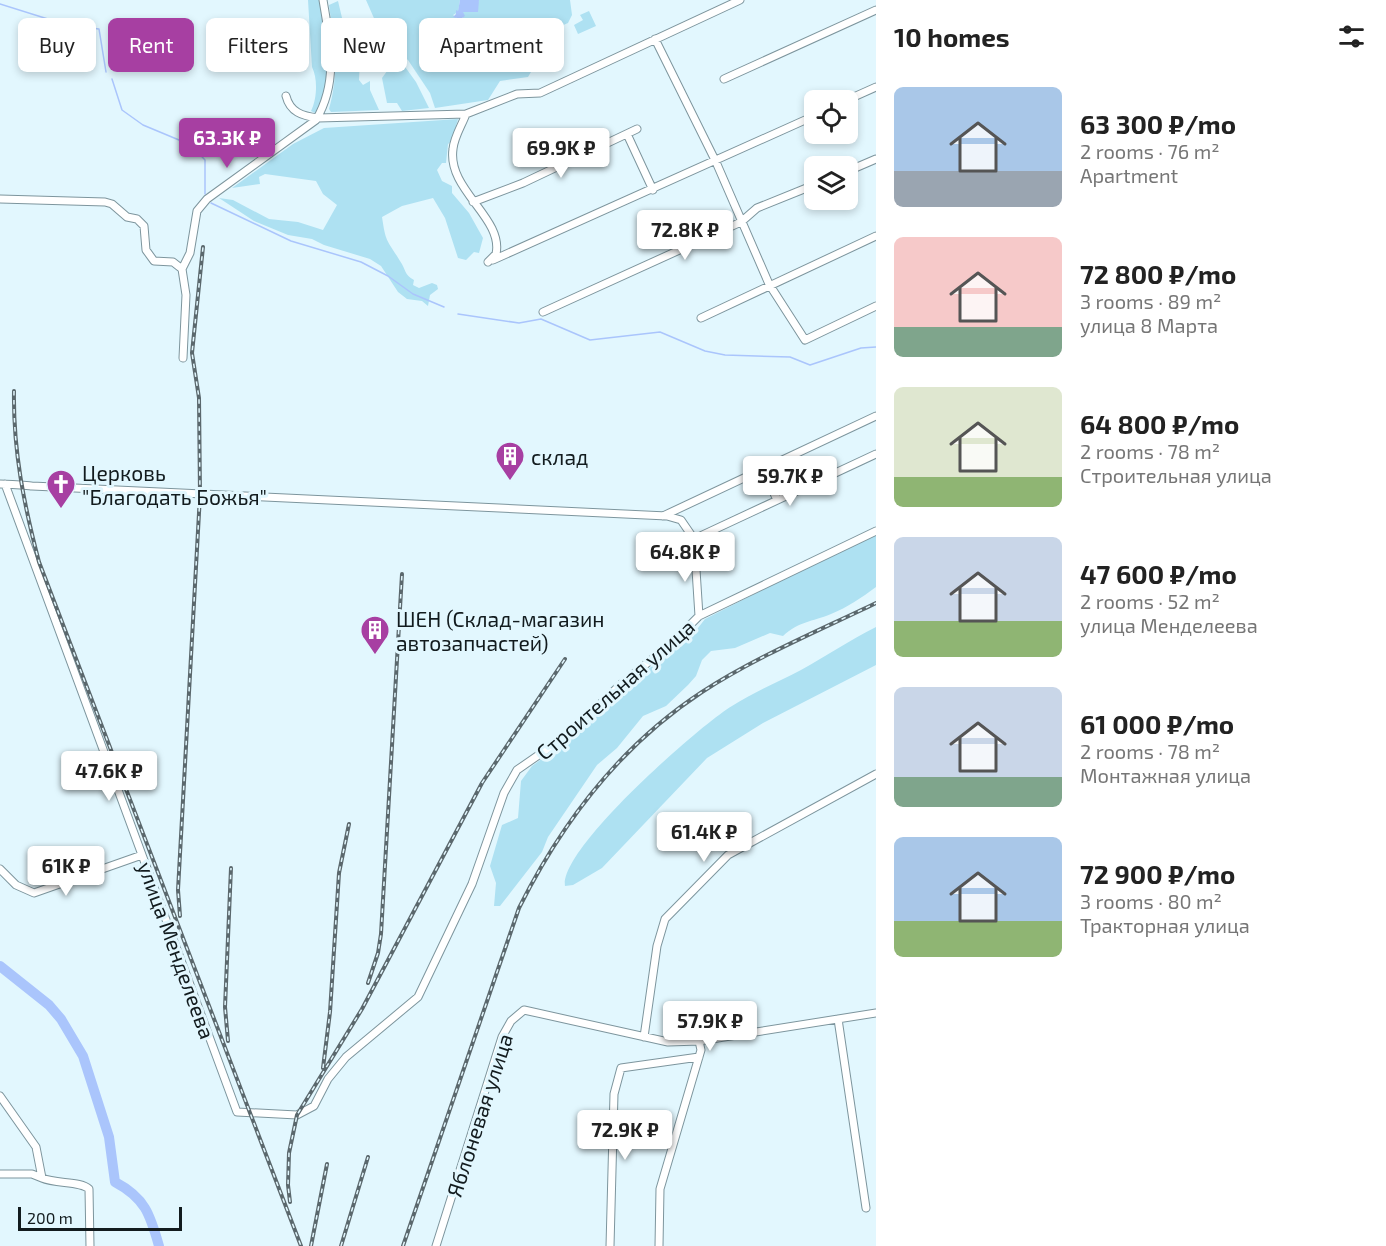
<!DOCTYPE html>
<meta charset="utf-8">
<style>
body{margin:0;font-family:"Exo 2",sans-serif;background:#f6f6f6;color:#222;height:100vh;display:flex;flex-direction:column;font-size:22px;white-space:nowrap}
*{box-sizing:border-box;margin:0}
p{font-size:20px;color:#767676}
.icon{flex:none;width:33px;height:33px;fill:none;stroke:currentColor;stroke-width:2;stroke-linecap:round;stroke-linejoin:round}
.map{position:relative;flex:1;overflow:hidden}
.panel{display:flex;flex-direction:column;background:#fff;width:510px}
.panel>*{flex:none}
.guide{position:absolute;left:18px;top:18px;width:570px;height:54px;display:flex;gap:12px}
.fabs{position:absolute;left:804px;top:90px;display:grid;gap:12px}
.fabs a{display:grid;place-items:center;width:54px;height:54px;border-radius:9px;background:#fff;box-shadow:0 3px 9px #0003;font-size:30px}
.scale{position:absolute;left:18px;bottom:15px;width:164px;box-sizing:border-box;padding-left:6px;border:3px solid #121b1e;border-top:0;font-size:16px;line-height:21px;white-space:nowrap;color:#121b1e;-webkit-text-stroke:4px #e2f7fe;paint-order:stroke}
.price{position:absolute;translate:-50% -51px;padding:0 14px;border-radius:6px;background:#fff;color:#222;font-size:20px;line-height:39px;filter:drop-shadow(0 2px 3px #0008)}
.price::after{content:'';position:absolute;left:50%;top:36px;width:18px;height:14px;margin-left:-9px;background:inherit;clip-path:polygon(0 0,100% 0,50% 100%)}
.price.selected{background:#a73fa2;color:#fff}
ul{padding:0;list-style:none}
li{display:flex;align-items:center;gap:18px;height:150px;padding:0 18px}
li span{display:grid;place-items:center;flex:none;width:168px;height:120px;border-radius:9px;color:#555}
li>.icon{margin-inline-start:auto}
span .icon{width:72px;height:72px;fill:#fffc;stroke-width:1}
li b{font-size:26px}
h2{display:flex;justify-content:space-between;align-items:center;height:72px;padding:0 18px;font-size:26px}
.tag{padding:0 21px;border-radius:9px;background:#fff;box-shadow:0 3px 9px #0003;font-size:21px;line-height:54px}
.tag.selected{background:#a73fa2;color:#fff}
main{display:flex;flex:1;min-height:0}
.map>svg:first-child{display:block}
.green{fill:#aee1f2}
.water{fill:#aac5fc}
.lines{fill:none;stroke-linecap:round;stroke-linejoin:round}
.stream{stroke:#aac5fc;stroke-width:1.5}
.river{stroke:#aac5fc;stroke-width:10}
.street-casing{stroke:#7d959d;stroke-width:9}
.street{stroke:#fff;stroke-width:7}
.rail-casing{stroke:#5b686d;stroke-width:4}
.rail{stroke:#e2f7fe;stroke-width:1.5;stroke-dasharray:4.5;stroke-linecap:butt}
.labels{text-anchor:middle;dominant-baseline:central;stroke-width:6;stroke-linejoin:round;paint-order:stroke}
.poi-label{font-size:21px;fill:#121b1e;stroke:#e2f7fe;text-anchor:start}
.street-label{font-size:21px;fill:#121b1e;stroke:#e2f7fe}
</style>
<main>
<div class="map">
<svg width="876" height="1246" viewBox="0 0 876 1246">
<rect width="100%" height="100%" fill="#e2f7fe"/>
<path class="green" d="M308,0H321C327,35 337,82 317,114L311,111C317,99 318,79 312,67Z
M366,0H460L458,12L453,15L462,22L463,12L475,10L479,0H570L572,15L568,23L530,40L534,67L528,77L500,81L488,100L435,108L430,93L408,60L384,41Z
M338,1L348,43L360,59L359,80L363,85L370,81V90L379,110L331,112L329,109C340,70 334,44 329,5Z
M589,11L596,26L578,34L574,25L583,20L580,15Z
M403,64L416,82L429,108L402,111L397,103H387L382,78L390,67Z
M458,119L452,141L448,144L446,163H442L437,170L442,181L452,186V193L469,213L483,238L479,253L474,252L466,260L458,258L445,218L433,198L402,206L382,217C386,244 387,239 400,261C406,269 404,275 414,280L413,285L419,288L432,283L437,285L438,289L430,295L428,306L422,301L407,299L398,292L381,266L370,259L324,245L312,239L288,235L254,221L219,198L233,200L269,219L298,222L323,230L337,205L323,194L316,181L265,174L259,177L260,184L232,188L293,144L324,128Z
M876,533V587C861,598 848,607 831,614C811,622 800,621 783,636L770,633L735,648L711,651L702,660L696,676L688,685L666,706L643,716L617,748L597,765L548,837L542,852L500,906H494L496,883L490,866L502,825L518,818L521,781L532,766L584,728L643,673L691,637L705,619Z
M876,627V665L763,723L707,758L602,868L573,885L565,886C559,849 699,726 732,706C754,692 778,682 801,670C826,656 850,640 876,627Z"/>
<path class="water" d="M460,0H479L478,12H463L465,16L462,18L463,23L455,22L457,18L453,17L456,14V10L458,11Z"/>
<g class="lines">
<path class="stream" d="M0,4L67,25L99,29L106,72
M112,79L122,110L143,125L191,145L205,160V194
M211,203L291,241L361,262L388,276L413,294L444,307
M458,314L519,323L541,319L590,340L660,332L705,351L725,355L790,357L810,365L861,348L876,347"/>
<path class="river" d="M0,966L49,1005L61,1019L83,1056L109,1137L115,1182C145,1198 150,1214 159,1246"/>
<g class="street-casing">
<path id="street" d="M655,39L716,162L769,284L805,340L876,306
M724,79L876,10
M286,96C290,112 302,116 318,118L466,114
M847,100L876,87
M627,134L653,190
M848,171L876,159
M0,199L105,202L112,204L127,217L137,219L144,226L146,250L154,261L173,262L182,269
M473,202L523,183L637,129
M493,260L814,116
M488,262L496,254C504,218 447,190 453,149C454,137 462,125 466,114L517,94L540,93L740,0
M543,312L741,222L757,208L814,185
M701,318L876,236
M183,358L186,295L182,269L190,253L197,211L207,199L316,120C339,81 330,42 323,0
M763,469L777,500
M0,484C11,484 21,485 32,486L667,516L681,520L694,539L699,616L672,643L620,685L569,734L517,770L504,793L472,884L418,997L346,1057L328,1079L314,1106L297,1115L237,1112L5,484
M663,516L876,416
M694,539L876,454
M699,616L876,531
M0,869L16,885L34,893L142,855
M838,1019L866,1208
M644,1037L657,946L665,919L728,855L876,774
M0,1096L36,1147L42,1178C56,1184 81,1181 89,1189L90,1246
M0,1174H32L42,1178
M436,1246L502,1037L511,1021L524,1010L668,1042L699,1041L876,1013
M610,1246L614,1094L621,1068L699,1057
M659,1246L660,1189L701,1050L699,1041"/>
</g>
<use href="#street" class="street"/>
<g class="rail-casing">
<path id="rail" d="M14,391C13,450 24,505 39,562L301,1246
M180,916L178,890L200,495L199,398L192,353L203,247
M368,983L378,953L381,934L402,574
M228,1041L225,1007L231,868
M323,1068L330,1012L339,873L349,824
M290,1202L288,1185L289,1153L297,1115L362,1009L482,783L565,659
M311,1246L327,1164
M341,1246L368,1157
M403,1246L519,908C562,822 621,745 702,692C756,657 818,631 876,603"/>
</g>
<use href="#rail" class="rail"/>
</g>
<defs>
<g id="building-pin" transform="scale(1.5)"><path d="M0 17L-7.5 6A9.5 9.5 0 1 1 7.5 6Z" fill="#a73fa2" stroke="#e2f7fe"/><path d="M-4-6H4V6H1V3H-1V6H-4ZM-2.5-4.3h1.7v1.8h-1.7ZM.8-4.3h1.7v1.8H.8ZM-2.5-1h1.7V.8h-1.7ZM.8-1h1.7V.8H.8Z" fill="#fff"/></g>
<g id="church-pin" transform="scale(1.5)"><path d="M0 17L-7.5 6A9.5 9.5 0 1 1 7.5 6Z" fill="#a73fa2" stroke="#e2f7fe"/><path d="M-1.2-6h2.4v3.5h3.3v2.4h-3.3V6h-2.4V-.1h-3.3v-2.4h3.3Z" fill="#fff"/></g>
</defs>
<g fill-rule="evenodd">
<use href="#building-pin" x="510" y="456"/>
<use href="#church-pin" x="61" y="484"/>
<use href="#building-pin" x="375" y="630"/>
</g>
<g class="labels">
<g class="poi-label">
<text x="531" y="456">склад</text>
<text x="82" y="472">Церковь<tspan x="82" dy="24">"Благодать Божья"</tspan></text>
<text x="396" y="618">ШЕН (Склад-магазин<tspan x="396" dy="24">автозапчастей)</tspan></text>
</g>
<g class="street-label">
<text transform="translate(615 689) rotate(-41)">Строительная улица</text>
<text transform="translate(177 950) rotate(70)">улица Менделеева</text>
<text transform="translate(479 1115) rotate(-72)">Яблоневая улица</text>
</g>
</g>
</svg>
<div class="fabs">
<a><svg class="icon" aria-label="locate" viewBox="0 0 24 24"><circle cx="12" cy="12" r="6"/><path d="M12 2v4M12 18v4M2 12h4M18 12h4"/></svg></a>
<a><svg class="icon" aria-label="layers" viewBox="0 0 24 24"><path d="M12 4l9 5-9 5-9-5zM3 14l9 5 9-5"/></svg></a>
</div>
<div class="scale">200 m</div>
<b class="price selected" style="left:227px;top:169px">63.3K ₽</b>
<b class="price" style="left:561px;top:179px">69.9K ₽</b>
<b class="price" style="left:685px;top:261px">72.8K ₽</b>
<b class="price" style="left:790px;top:507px">59.7K ₽</b>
<b class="price" style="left:685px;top:583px">64.8K ₽</b>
<b class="price" style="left:109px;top:802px">47.6K ₽</b>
<b class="price" style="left:704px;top:863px">61.4K ₽</b>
<b class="price" style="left:66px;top:897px">61K ₽</b>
<b class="price" style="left:710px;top:1052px">57.9K ₽</b>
<b class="price" style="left:625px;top:1161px">72.9K ₽</b>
<div class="guide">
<a class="tag">Buy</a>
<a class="tag selected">Rent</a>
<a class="tag">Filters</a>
<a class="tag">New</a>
<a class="tag">Apartment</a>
</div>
</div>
<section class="panel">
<h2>10 homes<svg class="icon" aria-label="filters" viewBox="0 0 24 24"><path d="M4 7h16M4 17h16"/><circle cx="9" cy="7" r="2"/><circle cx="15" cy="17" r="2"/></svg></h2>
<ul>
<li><span style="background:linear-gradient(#a9c7e8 70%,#9aa5b1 0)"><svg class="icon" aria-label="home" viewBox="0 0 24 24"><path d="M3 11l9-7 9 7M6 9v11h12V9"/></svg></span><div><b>63 300 ₽/mo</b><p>2 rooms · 76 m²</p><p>Apartment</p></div></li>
<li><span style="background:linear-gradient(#f6c9c9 75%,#7fa58c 0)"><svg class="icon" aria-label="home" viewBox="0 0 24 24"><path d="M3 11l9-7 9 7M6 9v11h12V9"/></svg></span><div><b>72 800 ₽/mo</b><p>3 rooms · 89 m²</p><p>улица 8 Марта</p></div></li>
<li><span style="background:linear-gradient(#dfe7d0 75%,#8fb573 0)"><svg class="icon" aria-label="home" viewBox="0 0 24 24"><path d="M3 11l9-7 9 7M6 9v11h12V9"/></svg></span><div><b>64 800 ₽/mo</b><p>2 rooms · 78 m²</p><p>Строительная улица</p></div></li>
<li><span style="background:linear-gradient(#c9d6e8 70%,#8fb573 0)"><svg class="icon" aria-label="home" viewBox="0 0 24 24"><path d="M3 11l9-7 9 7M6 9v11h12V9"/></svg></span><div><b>47 600 ₽/mo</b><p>2 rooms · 52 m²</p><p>улица Менделеева</p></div></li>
<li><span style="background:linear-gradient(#c9d6e8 75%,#7fa58c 0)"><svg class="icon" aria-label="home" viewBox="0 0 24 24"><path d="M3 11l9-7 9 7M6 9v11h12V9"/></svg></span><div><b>61 000 ₽/mo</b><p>2 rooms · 78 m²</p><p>Монтажная улица</p></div></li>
<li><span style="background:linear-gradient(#a9c7e8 70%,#8fb573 0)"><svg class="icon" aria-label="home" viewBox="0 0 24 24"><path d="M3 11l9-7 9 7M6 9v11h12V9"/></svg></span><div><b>72 900 ₽/mo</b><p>3 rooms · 80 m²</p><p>Тракторная улица</p></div></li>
</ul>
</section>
</main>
